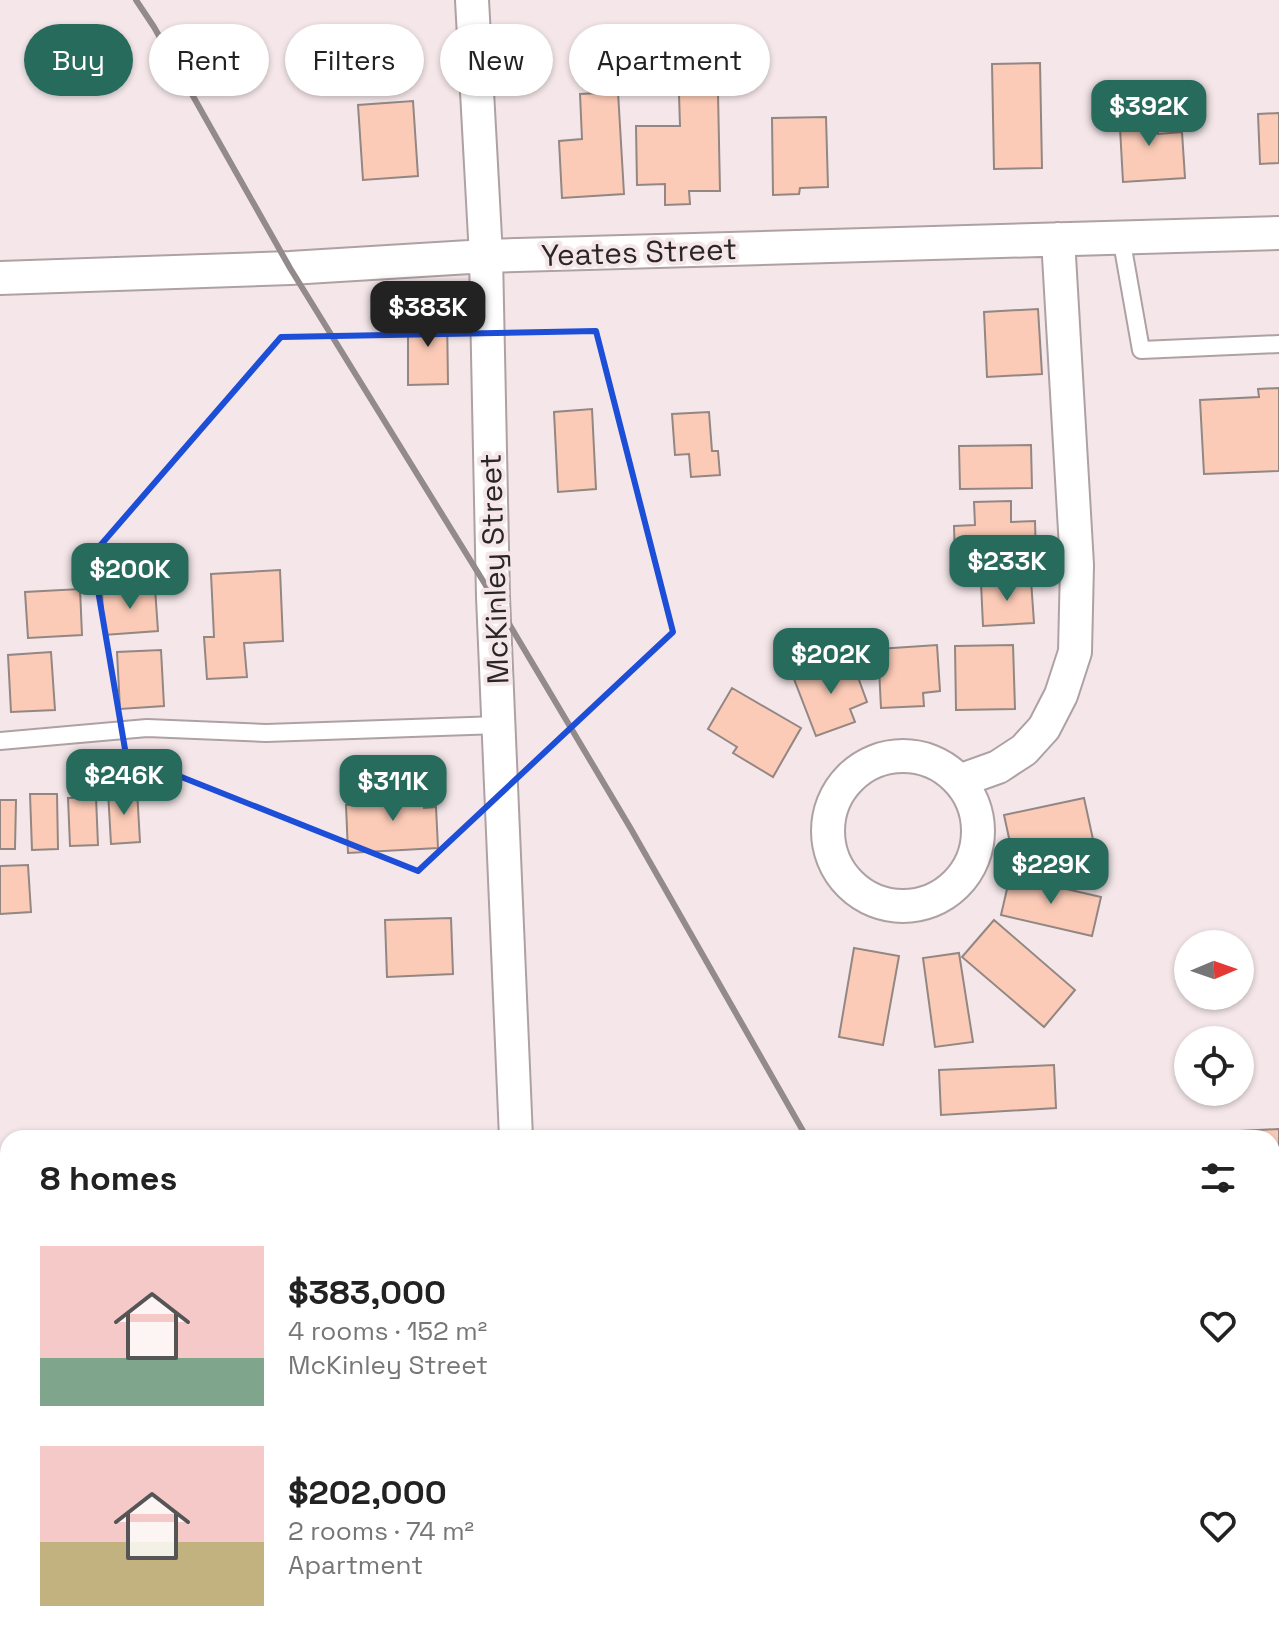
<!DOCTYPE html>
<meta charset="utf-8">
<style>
body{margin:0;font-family:"Space Grotesk",sans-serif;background:#f6f6f6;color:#222;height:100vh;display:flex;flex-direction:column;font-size:30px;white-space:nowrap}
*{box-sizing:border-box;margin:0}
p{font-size:26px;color:#767676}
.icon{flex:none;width:44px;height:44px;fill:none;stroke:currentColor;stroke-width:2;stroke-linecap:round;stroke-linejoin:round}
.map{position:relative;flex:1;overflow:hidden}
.details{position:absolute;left:0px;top:1130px;width:1280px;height:512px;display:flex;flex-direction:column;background:#fff;border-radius:24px 24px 0 0;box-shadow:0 2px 6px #0004}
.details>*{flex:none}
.banner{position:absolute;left:24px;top:24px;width:800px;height:72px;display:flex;gap:16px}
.needle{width:52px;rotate:88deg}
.controls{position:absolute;left:1174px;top:930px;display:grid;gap:16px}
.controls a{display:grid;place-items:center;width:80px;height:80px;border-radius:50%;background:#fff;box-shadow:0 2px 6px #0004;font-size:40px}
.price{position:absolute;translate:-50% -68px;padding:0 18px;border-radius:16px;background:#276b5d;color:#fff;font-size:26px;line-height:52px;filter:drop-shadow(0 2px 4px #0008)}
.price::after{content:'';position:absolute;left:50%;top:48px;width:24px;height:18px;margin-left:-12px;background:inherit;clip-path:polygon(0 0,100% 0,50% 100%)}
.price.on{background:#222;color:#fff}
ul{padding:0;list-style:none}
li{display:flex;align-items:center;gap:24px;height:200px;padding:0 40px}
li span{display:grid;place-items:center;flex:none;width:224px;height:160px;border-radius:0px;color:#555}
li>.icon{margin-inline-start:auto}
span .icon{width:96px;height:96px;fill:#fffc;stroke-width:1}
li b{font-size:34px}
h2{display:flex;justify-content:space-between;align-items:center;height:96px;padding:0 40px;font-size:34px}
.pill{padding:0 28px;border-radius:36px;background:#fff;box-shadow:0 2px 6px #0004;font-size:28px;line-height:72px}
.pill.on{background:#276b5d;color:#fff}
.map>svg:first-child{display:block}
.building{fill:#fccbb8;stroke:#928782;stroke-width:2}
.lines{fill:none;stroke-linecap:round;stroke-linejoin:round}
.lane-casing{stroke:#aea1a3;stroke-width:20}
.street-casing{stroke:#aea1a3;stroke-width:36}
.lane{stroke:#fff;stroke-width:16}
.street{stroke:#fff;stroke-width:32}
.rail{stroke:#938a8b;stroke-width:6}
.marked{fill:none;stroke:#1d4ed8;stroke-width:6;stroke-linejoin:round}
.labels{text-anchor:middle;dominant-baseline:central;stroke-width:8;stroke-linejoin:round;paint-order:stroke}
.street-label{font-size:30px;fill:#2a2526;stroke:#f5e7e9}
</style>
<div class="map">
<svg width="1279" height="1642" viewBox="0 0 1279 1642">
<rect width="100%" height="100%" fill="#f5e7e9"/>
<path class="building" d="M1040,63L1042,168L994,169L992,64Z
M618,92L624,194L562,198L559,141L582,139L580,94Z
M718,93L720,191H689L690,204L665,205V184L637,185L636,126H680L679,94Z
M413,101L418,176L363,180L358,105Z
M1157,108L1158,134L1182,132L1185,178L1123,182L1119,110Z
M1279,113V163L1260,164L1258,114Z
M826,117L828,187L800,188L799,194L773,195L772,118Z
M1038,309L1042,374L987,377L984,312Z
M408,313H447L448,384L408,385Z
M1279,388V471L1204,474L1200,400L1259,397L1258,389Z
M592,409L596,489L558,492L554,412Z
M709,412L712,451H718L720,475L691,477L689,454L675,455L672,414Z
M1031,445L1032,488L960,489L959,446Z
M1011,501V522L1035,521L1036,557L955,559L954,526L975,525L974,502Z
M280,570L283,641L244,643L247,677L207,679L204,637H214L211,574Z
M1031,580L1034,623L983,626L981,583Z
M155,588L158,631L104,635L102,591Z
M80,589L82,635L28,638L25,592Z
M937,645L940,691L923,693L924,706L881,708L878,649Z
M1013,645L1015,709L956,710L955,646Z
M161,650L164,706L120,709L117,652Z
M51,652L55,710L11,712L8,655Z
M851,658L867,702L850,709L855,722L816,736L794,679Z
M732,688L801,728L773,777L733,753L737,747L708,729Z
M423,784L424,808L436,807L438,848L348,853L346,805L390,802L389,787Z
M137,790L140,842L111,844L108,791Z
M30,794H57L58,849L32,850Z
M96,797L98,845L70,846L68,798Z
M1084,798L1094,844L1014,861L1004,815Z
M0,800H16L15,849H0Z
M28,865L31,912L0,914V866Z
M1010,876L1101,897L1092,936L1001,915Z
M451,918L453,974L387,977L385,920Z
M994,920L1075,990L1044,1027L962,957Z
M854,948L899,956L883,1045L839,1037Z
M959,953L973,1042L935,1047L923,958Z
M1054,1065L1056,1108L941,1115L939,1070Z
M1279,1129V1242H1272V1138H1222V1132Z
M148,1132V1138H113V1134Z
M450,1132V1138H397V1133Z
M5,1228H8V1279L0,1280V1237H5Z"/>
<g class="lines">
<g class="lane-casing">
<path id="lane" d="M1121,237L1141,350L1279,344
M0,741L147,728L266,733L499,725"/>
</g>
<g class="street-casing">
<path id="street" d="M472,0L486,256L493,597L516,1138
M0,278L290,268L486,256L1279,233
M828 831a75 75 0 1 1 150 0a75 75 0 1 1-150 0Z
M959,781L998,767L1024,750L1044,728L1061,695L1075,652L1077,565L1058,239
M1272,1335H1279
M0,1378H8
M1205,1634L1208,1642"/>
</g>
<use href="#lane" class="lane"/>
<use href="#street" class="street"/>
<path class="rail" d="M136,0L154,27L290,268L493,597L631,829L807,1138
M1093,1634L1097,1642"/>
</g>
<path class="marked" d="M596,331L673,632L418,871L126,755L92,555L281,337Z"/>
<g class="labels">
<g class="street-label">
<text transform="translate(639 252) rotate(-2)">Yeates Street</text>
<text transform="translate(494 569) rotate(-92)">McKinley Street</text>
</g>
</g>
</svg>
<div class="controls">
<a><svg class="needle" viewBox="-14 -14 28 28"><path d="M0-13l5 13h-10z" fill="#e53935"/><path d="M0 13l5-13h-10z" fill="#767676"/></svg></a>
<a><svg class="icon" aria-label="locate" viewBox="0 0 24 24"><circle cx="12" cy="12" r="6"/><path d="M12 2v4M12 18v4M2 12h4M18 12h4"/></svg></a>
</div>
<b class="price" style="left:1149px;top:148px">$392K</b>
<b class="price on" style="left:428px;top:349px">$383K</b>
<b class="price" style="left:1007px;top:603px">$233K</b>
<b class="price" style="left:130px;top:611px">$200K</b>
<b class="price" style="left:831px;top:696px">$202K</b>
<b class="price" style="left:124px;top:817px">$246K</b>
<b class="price" style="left:393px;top:823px">$311K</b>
<b class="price" style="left:1051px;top:906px">$229K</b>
<div class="banner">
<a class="pill on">Buy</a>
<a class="pill">Rent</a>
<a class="pill">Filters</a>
<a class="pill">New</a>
<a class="pill">Apartment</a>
</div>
<section class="details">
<h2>8 homes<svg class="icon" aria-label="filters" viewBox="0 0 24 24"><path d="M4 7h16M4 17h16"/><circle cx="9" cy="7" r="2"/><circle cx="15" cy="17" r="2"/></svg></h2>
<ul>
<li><span style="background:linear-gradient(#f6c9c9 70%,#7fa58c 0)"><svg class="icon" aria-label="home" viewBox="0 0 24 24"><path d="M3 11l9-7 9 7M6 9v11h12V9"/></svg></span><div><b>$383,000</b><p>4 rooms · 152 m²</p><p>McKinley Street</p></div><svg class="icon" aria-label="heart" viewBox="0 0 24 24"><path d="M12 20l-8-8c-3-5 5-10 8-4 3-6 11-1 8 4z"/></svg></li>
<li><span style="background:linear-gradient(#f6c9c9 60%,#c2b280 0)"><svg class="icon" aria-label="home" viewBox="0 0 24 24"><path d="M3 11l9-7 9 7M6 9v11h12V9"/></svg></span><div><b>$202,000</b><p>2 rooms · 74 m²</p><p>Apartment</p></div><svg class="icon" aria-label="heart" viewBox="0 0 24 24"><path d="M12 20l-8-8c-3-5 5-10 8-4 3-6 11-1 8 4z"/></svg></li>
</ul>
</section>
</div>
